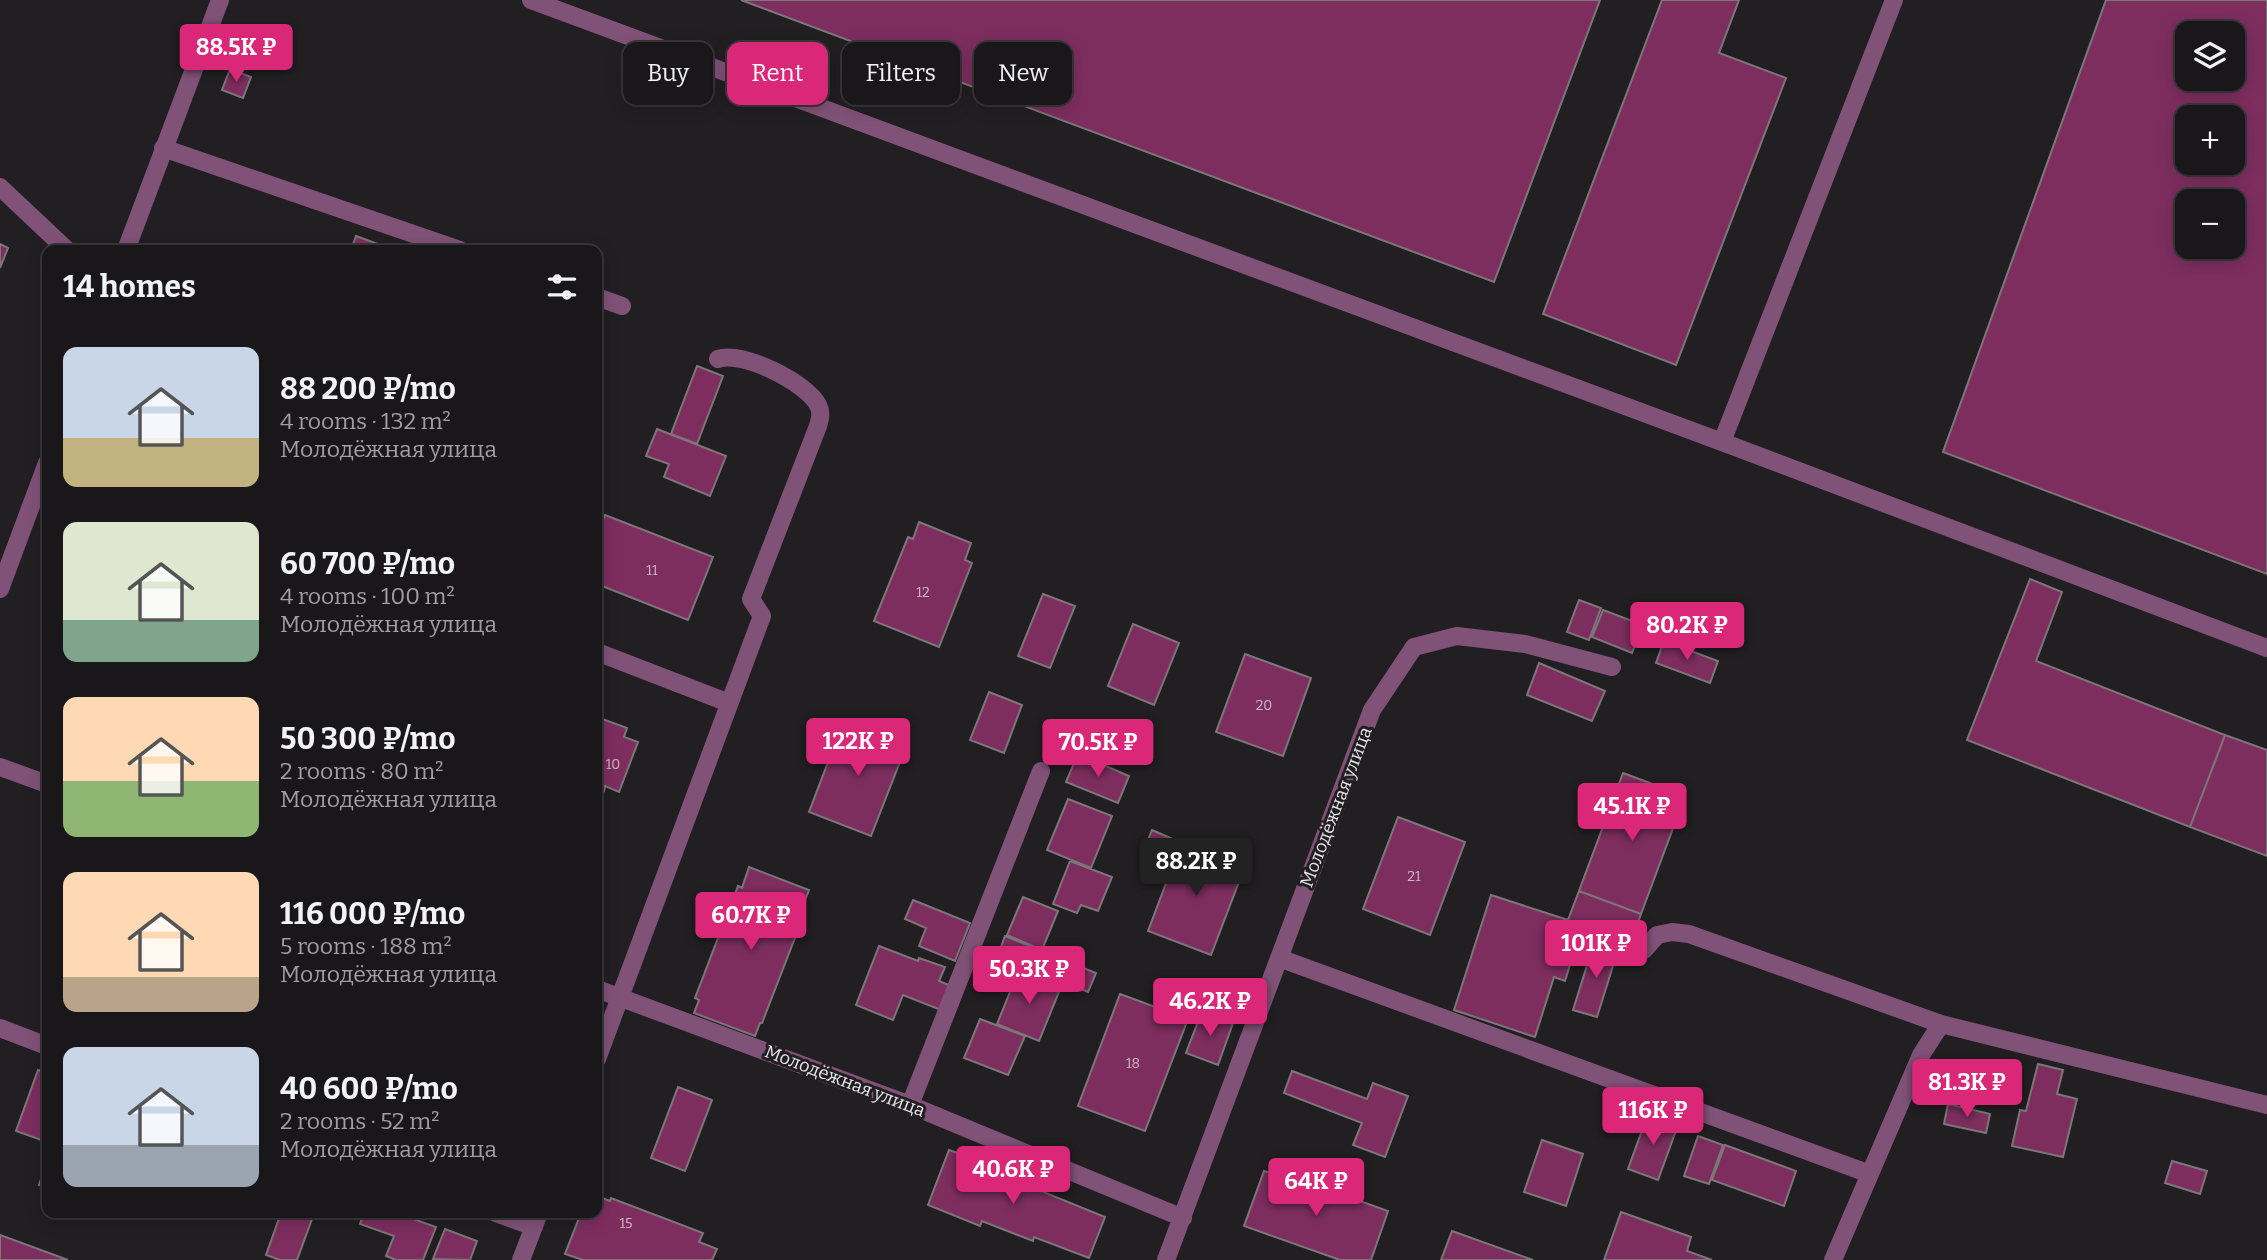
<!DOCTYPE html>
<meta charset="utf-8">
<style>
body{margin:0;font-family:Bitter,serif;background:#232023;color:#f1f3f6;height:100vh;display:flex;flex-direction:column;font-size:26px;white-space:nowrap}
*{box-sizing:border-box;margin:0}
p{font-size:23px;color:#9f9fa2}
.icon{flex:none;width:38px;height:38px;fill:none;stroke:currentColor;stroke-width:2;stroke-linecap:round;stroke-linejoin:round}
.map{position:relative;flex:1;overflow:hidden}
.drawer{position:absolute;left:42px;top:245px;width:560px;height:973px;display:flex;flex-direction:column;background:#1a171a;border-radius:14px;box-shadow:0 4px 18px #0003,0 0 0 2px #383639}
.drawer>*{flex:none}
.top-card{position:absolute;left:623px;top:42px;width:665px;height:63px;display:flex;gap:14px}
.buttons{position:absolute;left:2175px;top:21px;display:grid;gap:14px}
.buttons a{display:grid;place-items:center;width:70px;height:70px;border-radius:14px;background:#1a171a;box-shadow:0 4px 18px #0003,0 0 0 2px #383639;font-size:35px}
.price{position:absolute;translate:-50% -60px;padding:0 16px;border-radius:7px;background:#db2777;color:#fff;font-size:23px;line-height:46px;filter:drop-shadow(0 2px 4px #0008)}
.price::after{content:'';position:absolute;left:50%;top:42px;width:21px;height:16px;margin-left:-10px;background:inherit;clip-path:polygon(0 0,100% 0,50% 100%)}
.price.active{background:#222;color:#fff}
ul{padding:0;list-style:none}
li{display:flex;align-items:center;gap:21px;height:175px;padding:0 21px}
li span{display:grid;place-items:center;flex:none;width:196px;height:140px;border-radius:14px;color:#555}
li>.icon{margin-inline-start:auto}
span .icon{width:84px;height:84px;fill:#fffc;stroke-width:1}
li b{font-size:30px}
h2{display:flex;justify-content:space-between;align-items:center;height:84px;padding:0 21px;font-size:30px}
.chip{padding:0 24px;border-radius:14px;background:#1a171a;box-shadow:0 4px 18px #0003,0 0 0 2px #383639;font-size:24px;line-height:63px}
.chip.active{background:#db2777;color:#fff}
.map>svg:first-child{display:block}
.building{fill:#7d2e5f;stroke:#7c7679;stroke-width:2;fill-rule:evenodd}
.lines{fill:none;stroke-linecap:round;stroke-linejoin:round}
.minor{stroke:#815278;stroke-width:18}
.labels{text-anchor:middle;dominant-baseline:central;stroke-width:6;stroke-linejoin:round;paint-order:stroke}
.number-label{font-size:14px;fill:#cdb8c6}
.street-label{font-size:18px;fill:#e8e6e9;stroke:#221f23}
</style>
<div class="map">
<svg width="2267" height="1260" viewBox="0 0 2267 1260">
<rect width="100%" height="100%" fill="#221f23"/>
<path class="building" d="M741,0H1600L1494,282Z
M1662,0H1739L1719,53L1786,78L1676,365L1543,314Z
M2106,0H2267V574L1943,452ZM2188,33H2233V79H2188ZM2188,117H2233V163H2188ZM2188,201H2233V247H2188Z
M230,69L251,77L243,98L222,90Z
M356,236L394,250H351Z
M0,244L8,248L0,268Z
M697,366L723,376L697,444L671,434Z
M657,429L726,456L710,496L664,477L669,464L646,456Z
M605,515L713,557L688,620L597,584V536Z
M919,522L971,543L965,560L972,563L939,647L874,621L908,537L913,539Z
M2030,579L2062,592L2036,661L2225,735L2190,827L1967,740Z
M1043,594L1075,606L1050,668L1018,656Z
M1579,600L1601,608L1589,640L1567,632Z
M1603,610L1643,625L1632,653L1592,637Z
M1133,624L1179,643L1154,705L1108,686Z
M1664,641L1718,661L1710,683L1656,663Z
M1245,654L1311,678L1283,756L1216,732Z
M1539,663L1605,691L1592,721L1527,695Z
M989,692L1022,705L1004,753L970,740Z
M597,717L627,728L624,737L638,742L619,792L605,786L604,791L597,788Z
M844,720L907,744L871,836L809,812Z
M2225,735L2267,750V856L2190,827Z
M1078,754L1129,776L1118,803L1066,782Z
M1623,773L1685,796L1641,914L1579,891Z
M1068,799L1112,816L1091,868L1047,850Z
M1398,817L1465,842L1430,935L1363,909Z
M1152,830L1182,843L1174,863L1144,850Z
M1182,841L1245,866L1211,955L1148,931Z
M1070,861L1112,877L1098,911L1081,905L1077,913L1053,904Z
M749,867L809,890L801,910L805,912L762,1023H760L755,1036L694,1013L699,1000L695,998L738,886L742,888Z
M1579,891L1641,914L1628,950L1568,929L1571,921L1568,920Z
M1491,895L1571,921L1567,932L1579,936L1565,981L1554,977L1535,1037L1454,1010Z
M1023,897L1058,911L1042,950L1007,935Z
M913,900L970,923L955,961L919,946L926,928L905,919Z
M1005,936L1096,973L1088,992L998,955Z
M1594,943L1618,950L1597,1017L1573,1010Z
M879,946L918,961L919,958L945,967L939,981L951,986L941,1010L903,995L893,1020L856,1005Z
M1019,970L1061,987L1039,1041L997,1024Z
M1120,994L1188,1019L1145,1131L1078,1106Z
M1202,1011L1233,1023L1218,1065L1186,1053Z
M980,1019L1025,1036L1008,1075L964,1058Z
M2038,1064L2063,1070L2057,1094L2077,1099L2063,1157L2012,1146L2020,1110L2026,1111Z
M38,1070L47,1073V1142L16,1131Z
M1292,1071L1367,1099L1373,1083L1408,1096L1385,1157L1353,1145L1362,1123L1284,1093Z
M678,1087L712,1100L685,1171L651,1158Z
M1948,1104L1990,1114L1986,1133L1944,1124Z
M1648,1114L1678,1125L1658,1180L1628,1169Z
M1698,1136L1723,1145L1709,1184L1684,1176Z
M1542,1140L1583,1154L1566,1206L1524,1192Z
M1725,1145L1796,1171L1784,1206L1712,1180Z
M949,1150L972,1158L970,1162L1105,1217L1089,1258L1034,1237L1033,1241L982,1221L980,1226L928,1205Z
M2172,1161L2207,1171L2200,1194L2165,1183Z
M47,1162V1188L39,1185Z
M1264,1171L1284,1177L1285,1174L1388,1211L1371,1260H1340L1244,1226Z
M597,1196L610,1201L611,1198L703,1233L699,1242L717,1249L712,1260H583L565,1254L581,1213H597Z
M1621,1212L1691,1237L1687,1251L1712,1260H1604Z
M281,1213H295L312,1219L297,1260H280L266,1255Z
M364,1213H397L436,1227L423,1260H396L386,1256L394,1236L360,1224Z
M445,1229L477,1241L470,1260L433,1259Z
M1452,1231L1533,1260H1441Z
M0,1235L68,1260H0Z"/>
<g class="lines">
<path class="minor" d="M531,0L1722,442L2267,648
M163,148L460,250
M0,187L67,250
M126,250L220,0
M597,297L622,306
M1722,442L1894,0
M0,589L47,463
M597,652L729,703
M0,767L47,784
M1644,950L1657,935L1672,932L1689,934L1941,1024L2267,1105
M1279,958L1870,1174
M597,989L910,1105L1183,1218
M0,1028L47,1046
M597,1059L762,616L751,599L818,426C820,419 822,413 818,405C807,383 742,350 718,359
M910,1105L1041,771
M496,1213L534,1227
M521,1260L539,1213
M1166,1260L1372,710L1414,647L1457,636L1525,644L1612,667
M1833,1260L1921,1055L1941,1024"/>
</g>
<g class="labels">
<g class="number-label">
<text x="652" y="570">11</text>
<text x="923" y="592">12</text>
<text x="1264" y="705">20</text>
<text x="613" y="764">10</text>
<text x="1414" y="876">21</text>
<text x="1133" y="1063">18</text>
<text x="626" y="1223">15</text>
</g>
<g class="street-label">
<text transform="translate(1336 807) rotate(-69)">Молодёжная улица</text>
<text transform="translate(845 1081) rotate(21)">Молодёжная улица</text>
</g>
</g>
</svg>
<div class="buttons">
<a><svg class="icon" aria-label="layers" viewBox="0 0 24 24"><path d="M12 4l9 5-9 5-9-5zM3 14l9 5 9-5"/></svg></a>
<a>+</a>
<a>−</a>
</div>
<b class="price" style="left:236px;top:84px">88.5K ₽</b>
<b class="price" style="left:1687px;top:662px">80.2K ₽</b>
<b class="price" style="left:858px;top:778px">122K ₽</b>
<b class="price" style="left:1098px;top:779px">70.5K ₽</b>
<b class="price" style="left:1632px;top:843px">45.1K ₽</b>
<b class="price active" style="left:1196px;top:898px">88.2K ₽</b>
<b class="price" style="left:751px;top:952px">60.7K ₽</b>
<b class="price" style="left:1596px;top:980px">101K ₽</b>
<b class="price" style="left:1029px;top:1006px">50.3K ₽</b>
<b class="price" style="left:1210px;top:1038px">46.2K ₽</b>
<b class="price" style="left:1967px;top:1119px">81.3K ₽</b>
<b class="price" style="left:1653px;top:1147px">116K ₽</b>
<b class="price" style="left:1013px;top:1206px">40.6K ₽</b>
<b class="price" style="left:1316px;top:1218px">64K ₽</b>
<div class="top-card">
<a class="chip">Buy</a>
<a class="chip active">Rent</a>
<a class="chip">Filters</a>
<a class="chip">New</a>
</div>
<section class="drawer">
<h2>14 homes<svg class="icon" aria-label="filters" viewBox="0 0 24 24"><path d="M4 7h16M4 17h16"/><circle cx="9" cy="7" r="2"/><circle cx="15" cy="17" r="2"/></svg></h2>
<ul>
<li><span style="background:linear-gradient(#c9d6e8 65%,#c2b280 0)"><svg class="icon" aria-label="home" viewBox="0 0 24 24"><path d="M3 11l9-7 9 7M6 9v11h12V9"/></svg></span><div><b>88 200 ₽/mo</b><p>4 rooms · 132 m²</p><p>Молодёжная улица</p></div></li>
<li><span style="background:linear-gradient(#dfe7d0 70%,#7fa58c 0)"><svg class="icon" aria-label="home" viewBox="0 0 24 24"><path d="M3 11l9-7 9 7M6 9v11h12V9"/></svg></span><div><b>60 700 ₽/mo</b><p>4 rooms · 100 m²</p><p>Молодёжная улица</p></div></li>
<li><span style="background:linear-gradient(#ffd9b3 60%,#8fb573 0)"><svg class="icon" aria-label="home" viewBox="0 0 24 24"><path d="M3 11l9-7 9 7M6 9v11h12V9"/></svg></span><div><b>50 300 ₽/mo</b><p>2 rooms · 80 m²</p><p>Молодёжная улица</p></div></li>
<li><span style="background:linear-gradient(#ffd9b3 75%,#b9a48a 0)"><svg class="icon" aria-label="home" viewBox="0 0 24 24"><path d="M3 11l9-7 9 7M6 9v11h12V9"/></svg></span><div><b>116 000 ₽/mo</b><p>5 rooms · 188 m²</p><p>Молодёжная улица</p></div></li>
<li><span style="background:linear-gradient(#c9d6e8 70%,#9aa5b1 0)"><svg class="icon" aria-label="home" viewBox="0 0 24 24"><path d="M3 11l9-7 9 7M6 9v11h12V9"/></svg></span><div><b>40 600 ₽/mo</b><p>2 rooms · 52 m²</p><p>Молодёжная улица</p></div></li>
</ul>
</section>
</div>
